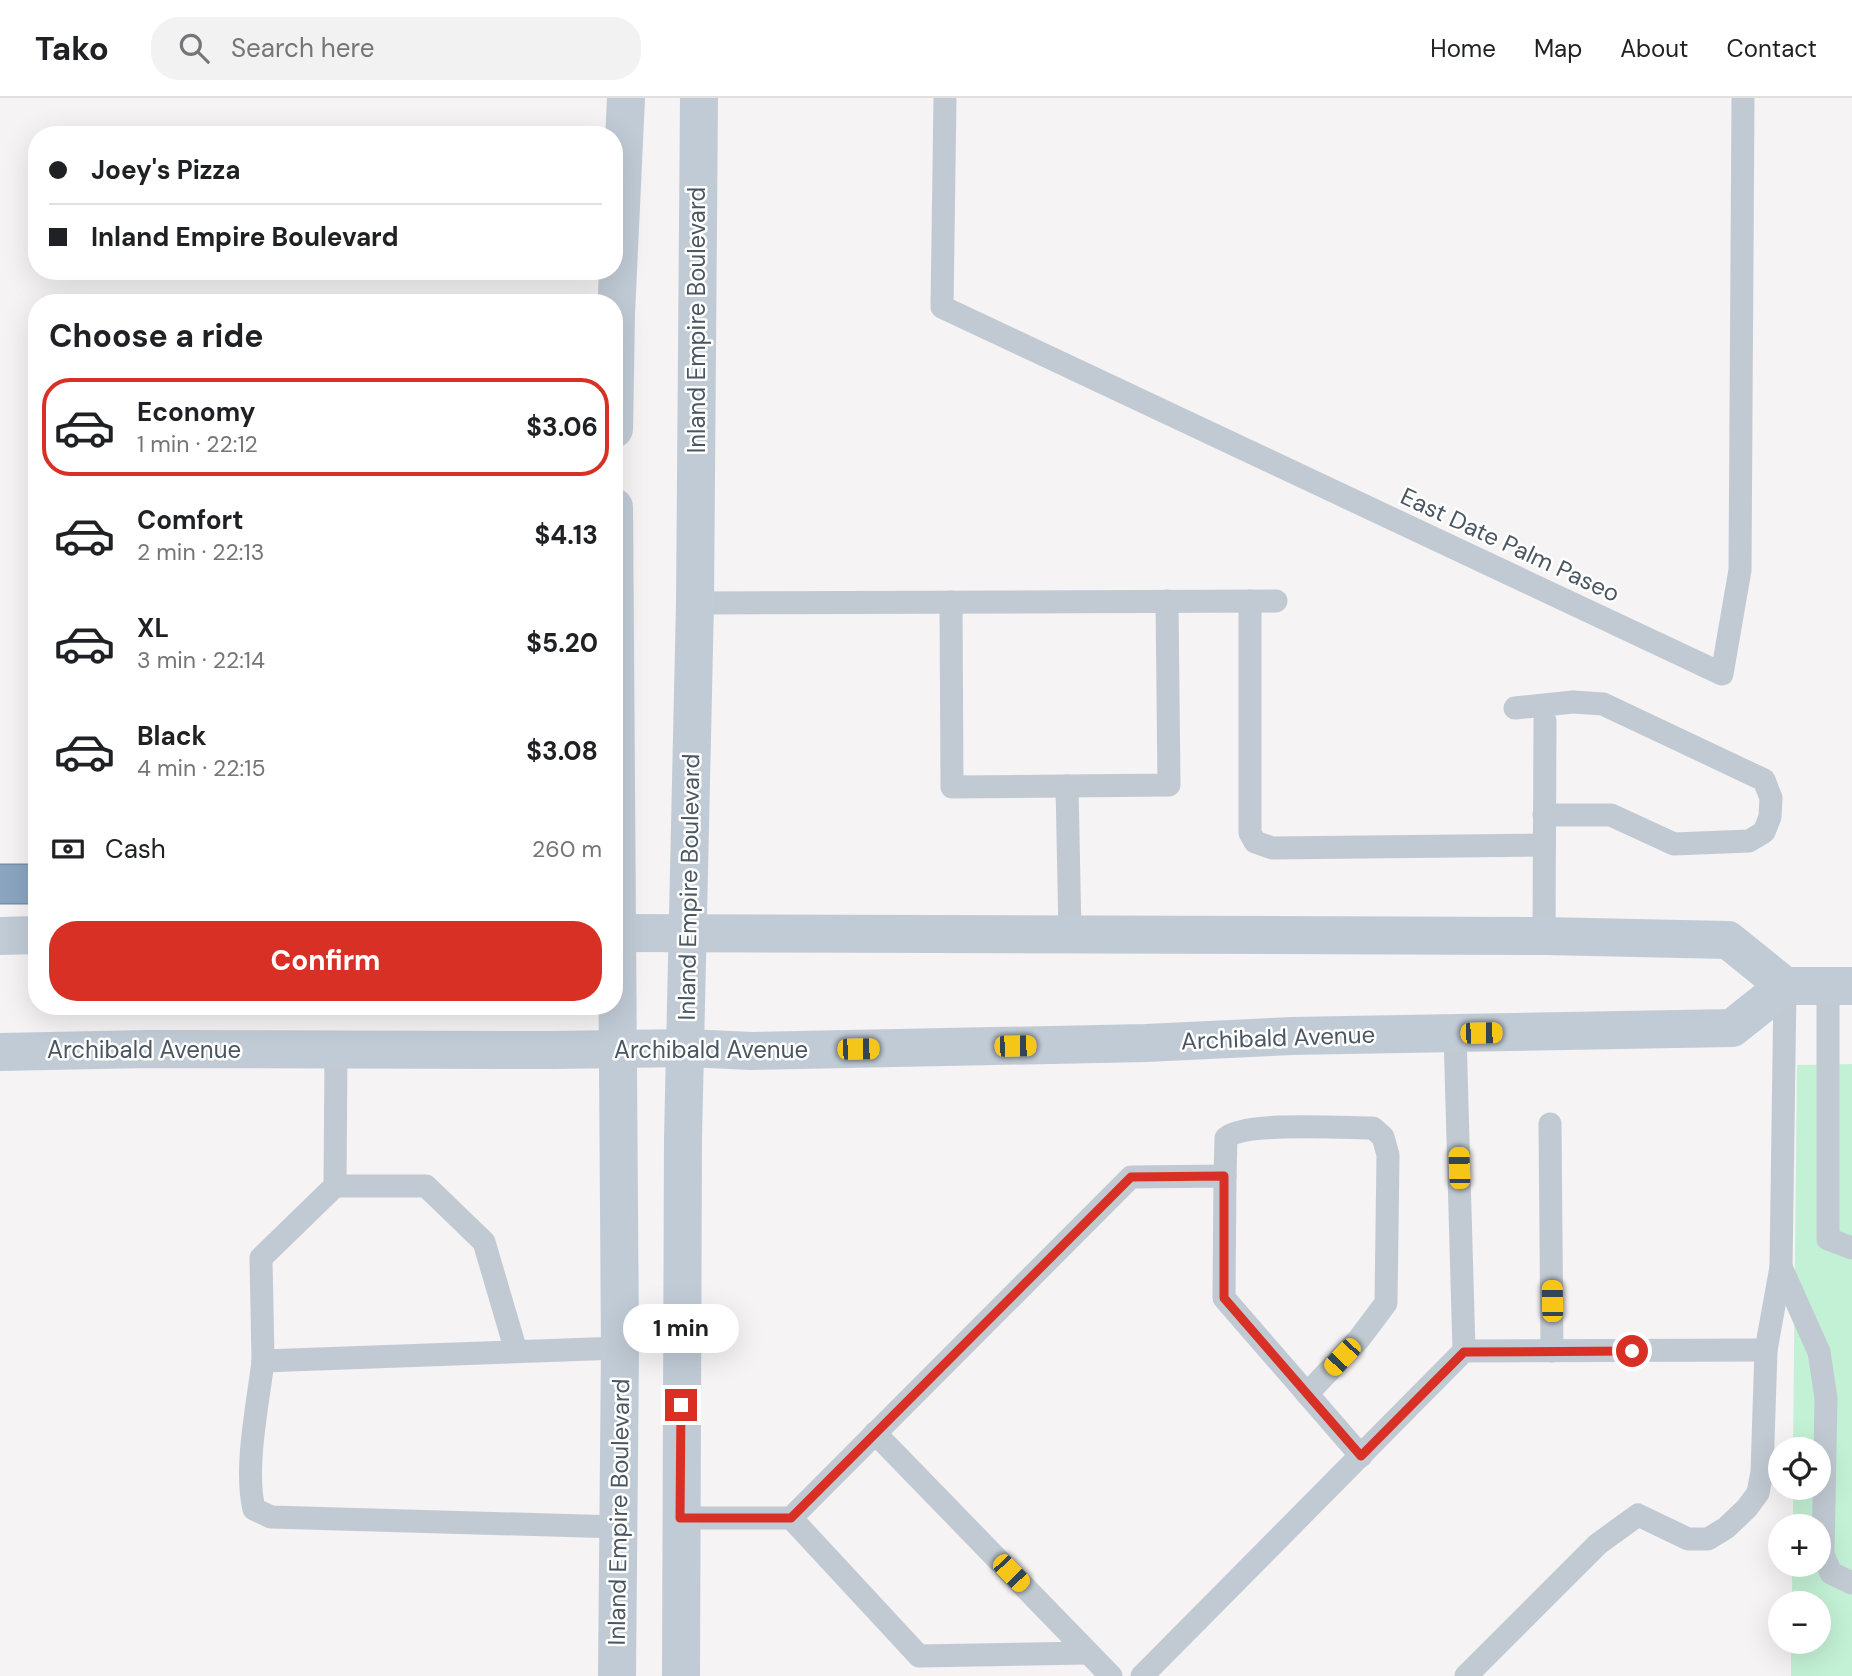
<!DOCTYPE html>
<meta charset="utf-8">
<style>
:root{--surface:#fff;--page:#f2f2f2;--text:#202124;--muted:#757577;--line:#e0e0e0;--accent:#d93025}
body{margin:0;font-family:"DM Sans",sans-serif;background:var(--page);color:var(--text);height:100vh;display:flex;flex-direction:column;font-size:26px;white-space:nowrap}
*{box-sizing:border-box;margin:0}
p{font-size:23px;color:var(--muted)}
.icon{flex:none;width:38px;height:38px;fill:none;stroke:currentColor;stroke-width:2;stroke-linecap:round;stroke-linejoin:round}
.map{position:relative;flex:1;overflow:hidden}
.panel{position:absolute;left:28px;top:196px;width:595px;height:721px;display:flex;flex-direction:column;background:var(--surface);border-radius:28px;box-shadow:0 7px 28px #0002}
.panel>*{flex:none}
.guide{position:absolute;left:28px;top:28px;width:595px;height:154px;border-radius:28px;box-shadow:0 7px 28px #0002;display:grid;align-content:center;height:154px;padding:0 21px;background:var(--surface)}
.controls{position:absolute;left:1768px;top:1339px;display:grid;gap:14px}
.controls a{display:grid;place-items:center;width:63px;height:63px;border-radius:50%;background:var(--surface);box-shadow:0 7px 28px #0002;font-size:35px}
.end{position:absolute;width:32px;height:32px;margin:-16px;border:9px solid #d93025;background:#fff;box-shadow:0 0 0 4px #fff}
.from{border-radius:50%}
.bubble{position:absolute;height:49px;border-radius:24px;background:var(--surface);box-shadow:0 7px 28px #0002;font-size:23px;font-weight:700;line-height:49px;text-align:center}
.car{position:absolute;width:21px;height:42px;margin:-21px -10px;border-radius:9px;box-shadow:0 0 5px 2px #0007;background:linear-gradient(#f5c518 24%,#345 0 40%,#f5c518 0 76%,#345 0 86%,#f5c518 0)}
.guide b{display:flex;align-items:center;gap:24px;height:66px;font-size:26px}
.guide b+b{border-top:2px solid var(--line)}
.guide i{width:18px;height:18px;background:var(--text)}
ul{padding:0;list-style:none}
li{display:flex;align-items:center;gap:21px;height:98px;margin:0 14px 10px;padding:0 7px;border:4px solid transparent;border-radius:28px}
li div{flex:1}
li b{display:block;font-size:26px}
li em{font-style:normal;font-weight:700}
li.selected{border-color:var(--accent)}
li>.icon{width:63px;height:63px;stroke-width:1.5}
h2{padding:0 21px;font-size:32px;line-height:84px}
.pay{display:flex;align-items:center;gap:18px;height:77px;padding:0 21px;font-size:26px}
.pay p{margin-inline-start:auto}
.cta{display:flex;gap:14px;margin-top:auto;padding:14px 21px}
.cta a{flex:1;height:80px;border-radius:28px;background:var(--accent);color:#fff;font-size:28px;font-weight:700;line-height:80px;text-align:center}
header{display:flex;align-items:center;gap:42px;box-sizing:border-box;height:98px;padding:0 35px;background:var(--surface);border-bottom:2px solid var(--line)}
header strong{font-size:33px}
nav{display:flex;gap:38px;margin-inline-start:auto;font-size:24px}
.search{width:490px;height:63px;background:var(--page);display:flex;align-items:center;gap:18px;box-sizing:border-box;padding:0 24px;border-radius:28px;color:var(--muted);font-size:26px}
.map>svg:first-child{display:block}
</style>
<header>
<strong>Tako</strong>
<div class="search"><svg class="icon" aria-label="search" viewBox="0 0 24 24"><circle cx="10" cy="10" r="6"/><path d="M15 15l6 6"/></svg>Search here</div>
<nav><a>Home</a><a>Map</a><a>About</a><a>Contact</a></nav>
</header>
<div class="map">
<svg width="1852" height="1578" viewBox="0 0 1852 1578">
<rect width="100%" height="100%" fill="#f5f3f3"/>
<polygon fill="#c3f1d5" points="1852,966 1852,1578 1791,1578 1791,1544 1818,1544 1818,1505 1792,1505 1792,1467 1818,1466 1818,1428 1793,1428 1793,1390 1818,1390 1818,1351 1793,1351 1797,967"/>
<g fill="none" stroke-linecap="round" stroke-linejoin="round">
<g stroke="#7690ad" stroke-width="41">
<polyline id="highway" points="0,786 37,786"/>
</g>
<g stroke="#c1cad2" stroke-width="23">
<polyline points="945,0 942,209 1722,576 1740,472 1743,0"/>
<polyline points="1250,503 1250,735 1255,744 1272,750 1544,747"/>
<polyline points="951,504 952,689 1169,687 1167,503"/>
<polyline points="695,505 1276,503"/>
<polyline points="1515,610 1573,604 1603,606 1764,682 1771,700 1770,719 1764,734 1749,743 1674,746 1611,717 1544,717"/>
<polyline points="1067,688 1070,836"/>
<polyline points="1544,838 1545,623"/>
<polyline points="1785,888 1781,1169 1819,1254 1826,1300 1823,1457 1831,1475 1852,1485"/>
<polyline points="1828,888 1828,1141 1852,1150"/>
<polyline points="1455,936 1464,1253"/>
<polyline points="336,952 335,1088 261,1160 263,1263 620,1250"/>
<polyline points="1550,1026 1552,1253"/>
<path d="M1225 1078 1226 1040C1244 1023 1344 1030 1373 1030L1383 1039 1388 1057 1386 1205 1359 1241 1307 1296"/>
<polyline points="335,1088 426,1088 484,1144 516,1253"/>
<path d="M263 1263C258 1306 244 1370 254 1411L271 1419 618 1429"/>
<polyline points="875,1335 1111,1578"/>
<polyline points="680,1420 791,1420 1131,1079 1225,1078 1224,1200 1361,1358"/>
<polyline points="791,1420 919,1558 1088,1555"/>
<polyline points="1142,1578 1464,1253 1766,1252"/>
<polyline points="1466,1578 1598,1446 1638,1417 1688,1441 1708,1441 1726,1430 1747,1410 1758,1395 1762,1374 1766,1252 1781,1169"/>
</g>
<g stroke="#c1cbd6" stroke-width="38">
<polyline points="614,331 616,216 626,0"/>
<polyline points="614,409 620,1250 617,1578"/>
<polyline points="614,835 1544,838 1728,842 1785,888"/>
<polyline points="0,838 37,837"/>
<polyline points="0,954 148,951 554,952 687,950 752,953 1146,945 1292,938 1732,930 1785,888 1852,888"/>
<polyline points="681,1578 683,1041 695,505 699,0"/>
</g>
<use href="#highway" stroke="#8ba5c1" stroke-width="38"/>
</g>
<g fill="none" stroke-linecap="round" stroke-linejoin="round">
<polyline stroke="#d93025" stroke-width="9" points="681,1307 680,1420 791,1420 1131,1079 1224,1078 1224,1200 1361,1358 1464,1254 1632,1253"/>
</g>
<g text-anchor="middle" stroke-width="5" stroke-linejoin="round" paint-order="stroke">
<g font-size="24" fill="#4a5661" stroke="#fff">
<text transform="translate(697 222) rotate(-90)" y="8">Inland Empire Boulevard</text>
<text transform="translate(1510 447) rotate(25)" y="8">East Date Palm Paseo</text>
<text transform="translate(689 789) rotate(-89)" y="8">Inland Empire Boulevard</text>
<text transform="translate(1278 940) rotate(-2)" y="8">Archibald Avenue</text>
<text x="144" y="960">Archibald Avenue</text>
<text x="711" y="960">Archibald Avenue</text>
<text transform="translate(619 1414) rotate(-89)" y="8">Inland Empire Boulevard</text>
</g>
</g>
</svg>
<div class="controls">
<a><svg class="icon" aria-label="locate" viewBox="0 0 24 24"><circle cx="12" cy="12" r="6"/><path d="M12 2v4M12 18v4M2 12h4M18 12h4"/></svg></a>
<a>+</a>
<a>−</a>
</div>
<i class="end from" style="left:1632px;top:1253px"></i>
<i class="end" style="left:681px;top:1307px"></i>
<div class="bubble" style="left:623px;top:1206px;width:116px">1 min</div>
<i class="car" style="left:1481px;top:935px;rotate:89deg"></i>
<i class="car" style="left:1015px;top:948px;rotate:89deg"></i>
<i class="car" style="left:858px;top:951px;rotate:89deg"></i>
<i class="car" style="left:1459px;top:1070px;rotate:358deg"></i>
<i class="car" style="left:1552px;top:1203px;rotate:359deg"></i>
<i class="car" style="left:1342px;top:1259px;rotate:223deg"></i>
<i class="car" style="left:1011px;top:1475px;rotate:136deg"></i>
<div class="guide">
<b><i class="from"></i>Joey's Pizza</b>
<b><i></i>Inland Empire Boulevard</b>
</div>
<section class="panel">
<h2>Choose a ride</h2>
<ul>
<li class="selected"><svg class="icon" aria-label="car" viewBox="0 0 24 24"><path d="M5 17H2v-5l4-1 3-4h7l3 4 3 1v5h-3M9 17h6M6 11h13"/><circle cx="7" cy="17" r="2"/><circle cx="17" cy="17" r="2"/></svg><div><b>Economy</b><p>1 min · 22:12</p></div><em>$3.06</em></li>
<li><svg class="icon" aria-label="car" viewBox="0 0 24 24"><path d="M5 17H2v-5l4-1 3-4h7l3 4 3 1v5h-3M9 17h6M6 11h13"/><circle cx="7" cy="17" r="2"/><circle cx="17" cy="17" r="2"/></svg><div><b>Comfort</b><p>2 min · 22:13</p></div><em>$4.13</em></li>
<li><svg class="icon" aria-label="car" viewBox="0 0 24 24"><path d="M5 17H2v-5l4-1 3-4h7l3 4 3 1v5h-3M9 17h6M6 11h13"/><circle cx="7" cy="17" r="2"/><circle cx="17" cy="17" r="2"/></svg><div><b>XL</b><p>3 min · 22:14</p></div><em>$5.20</em></li>
<li><svg class="icon" aria-label="car" viewBox="0 0 24 24"><path d="M5 17H2v-5l4-1 3-4h7l3 4 3 1v5h-3M9 17h6M6 11h13"/><circle cx="7" cy="17" r="2"/><circle cx="17" cy="17" r="2"/></svg><div><b>Black</b><p>4 min · 22:15</p></div><em>$3.08</em></li>
</ul>
<div class="pay"><svg class="icon" aria-label="cash" viewBox="0 0 24 24"><path d="M3 7h18v10H3z"/><circle cx="12" cy="12" r="2"/></svg>Cash<p>260 m</p></div>
<div class="cta"><a>Confirm</a></div>
</section>
</div>
